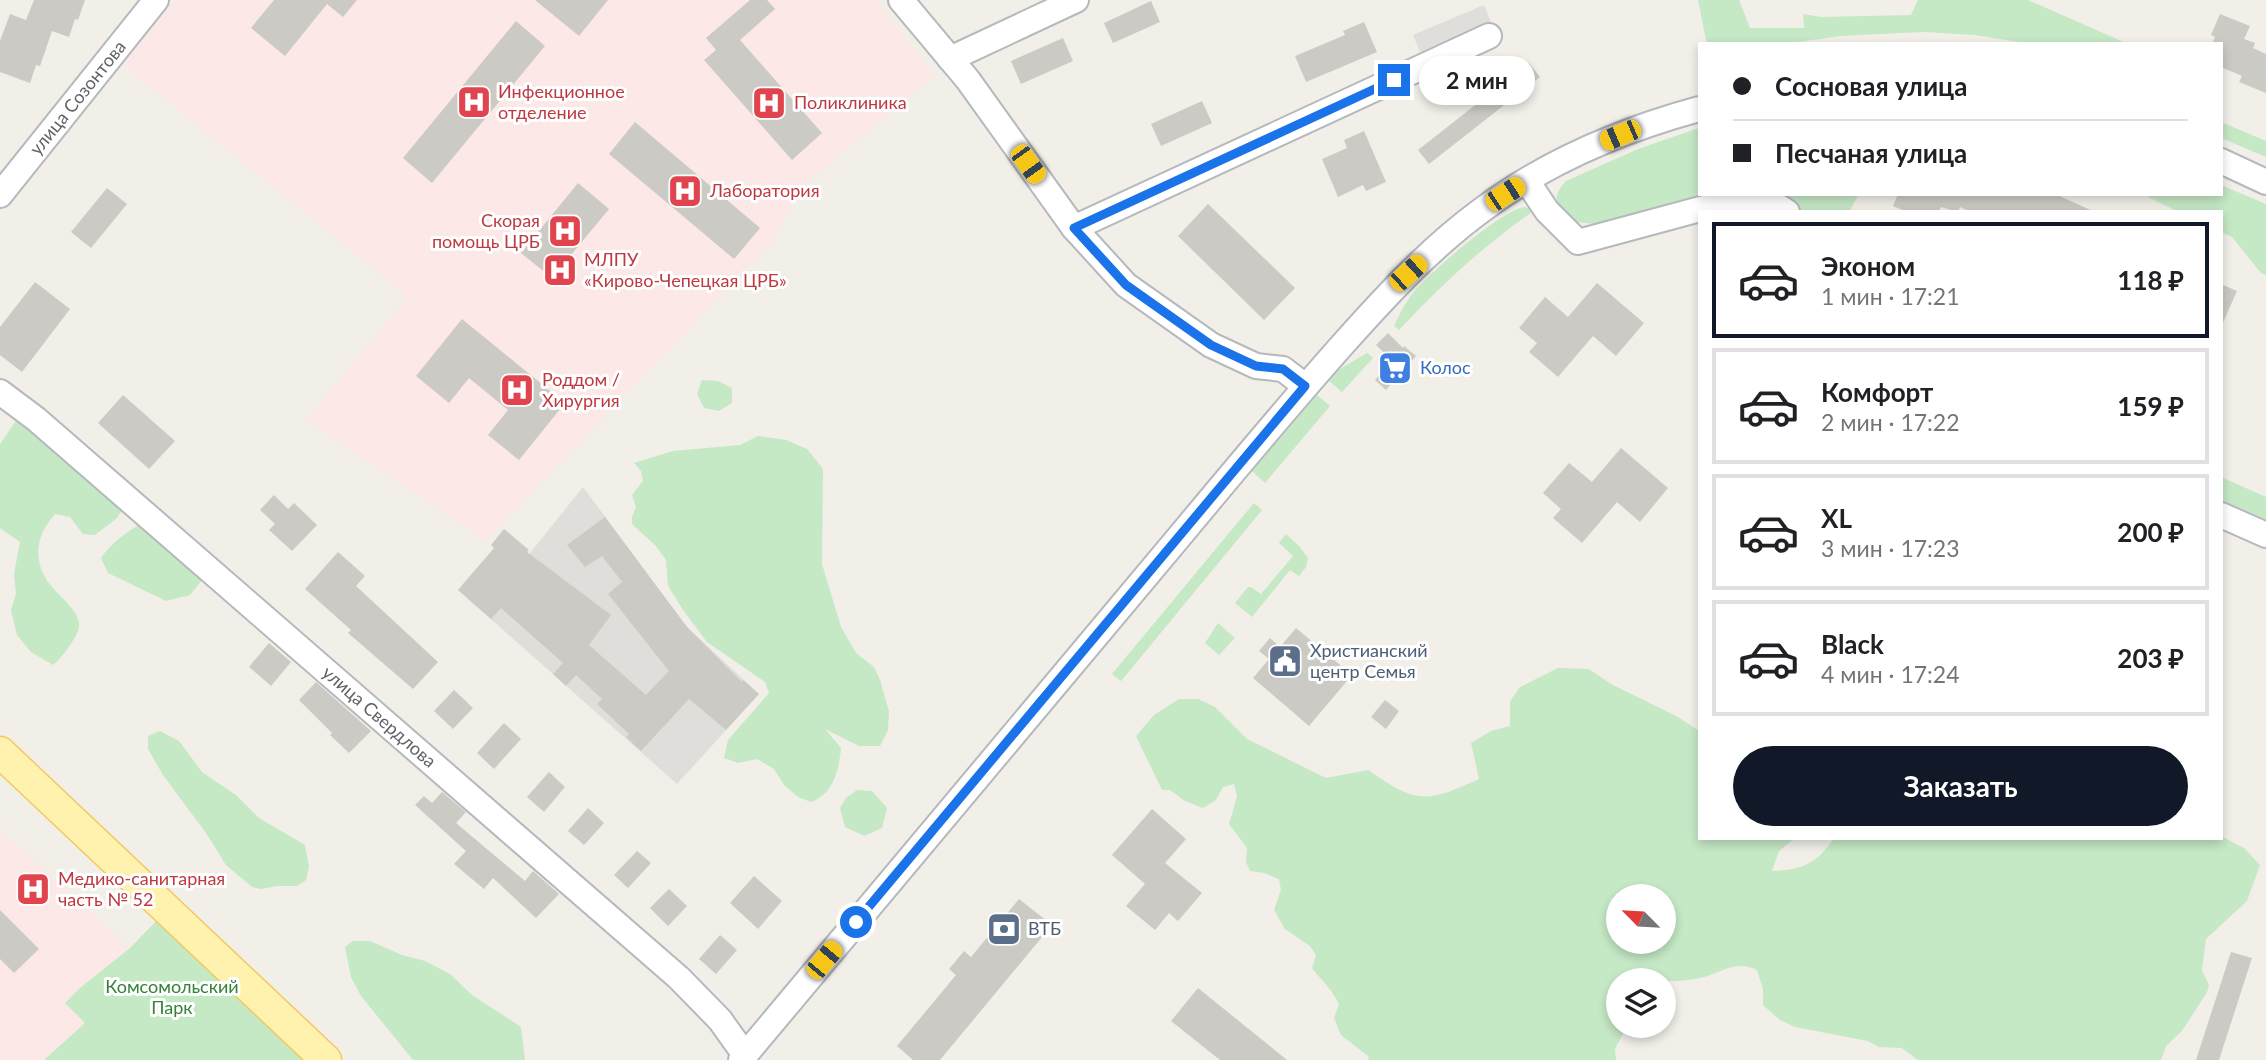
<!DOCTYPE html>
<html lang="ru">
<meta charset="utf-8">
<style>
:root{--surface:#fff;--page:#f6f6f6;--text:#202124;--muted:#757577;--line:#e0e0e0;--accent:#111827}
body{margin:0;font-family:Lato,sans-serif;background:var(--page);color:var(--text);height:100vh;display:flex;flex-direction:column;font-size:26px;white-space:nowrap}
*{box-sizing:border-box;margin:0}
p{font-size:23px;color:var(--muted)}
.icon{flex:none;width:38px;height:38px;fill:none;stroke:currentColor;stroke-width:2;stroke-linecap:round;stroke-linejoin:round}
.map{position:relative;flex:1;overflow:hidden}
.details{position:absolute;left:1698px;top:210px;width:525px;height:630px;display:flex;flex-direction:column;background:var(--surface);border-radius:0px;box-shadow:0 4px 10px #0003}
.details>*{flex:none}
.guide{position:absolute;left:1698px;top:42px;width:525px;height:154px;border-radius:0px;box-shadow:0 4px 10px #0003;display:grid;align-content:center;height:154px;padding:0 35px;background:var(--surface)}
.needle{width:46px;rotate:294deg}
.fabs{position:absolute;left:1606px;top:884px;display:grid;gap:14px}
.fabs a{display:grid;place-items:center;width:70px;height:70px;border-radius:50%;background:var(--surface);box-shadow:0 4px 10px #0003;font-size:35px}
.end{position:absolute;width:32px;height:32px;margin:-16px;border:9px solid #1a73e8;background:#fff;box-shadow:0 0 0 4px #fff}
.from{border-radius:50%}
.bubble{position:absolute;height:49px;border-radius:24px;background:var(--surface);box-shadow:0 4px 10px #0003;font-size:23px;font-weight:700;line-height:49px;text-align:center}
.car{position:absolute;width:21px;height:42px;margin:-21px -10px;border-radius:9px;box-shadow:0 0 5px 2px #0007;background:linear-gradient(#f5c518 24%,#345 0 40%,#f5c518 0 76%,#345 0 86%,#f5c518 0)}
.guide b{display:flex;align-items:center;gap:24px;height:66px;font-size:26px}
.guide b+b{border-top:2px solid var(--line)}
.guide i{width:18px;height:18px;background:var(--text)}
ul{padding:12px 0 0;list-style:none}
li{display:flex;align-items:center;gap:21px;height:116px;margin:0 14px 10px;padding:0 21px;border:4px solid var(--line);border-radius:0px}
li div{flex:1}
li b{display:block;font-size:26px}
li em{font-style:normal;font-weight:700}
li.selected{border-color:var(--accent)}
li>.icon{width:63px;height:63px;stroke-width:1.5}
.action{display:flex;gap:14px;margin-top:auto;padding:14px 35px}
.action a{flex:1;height:80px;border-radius:42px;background:var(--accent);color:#fff;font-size:28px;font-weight:700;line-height:80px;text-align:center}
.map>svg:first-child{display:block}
</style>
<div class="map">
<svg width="2266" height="1060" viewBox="0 0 2266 1060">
<rect width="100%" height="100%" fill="#f1efe8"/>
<g fill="#e0deda">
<polygon points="1484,5 1491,22 1420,52 1413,35"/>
<polygon points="583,487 687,627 759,694 677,784 458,590 482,562 506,583"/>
</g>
<g fill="#fce8e6">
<polygon points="175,0 875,0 935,75 801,188 772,243 485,541 306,420 408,297 123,65"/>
<polygon points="0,830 130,948 80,988 65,1003 85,1023 44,1060 0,1060"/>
</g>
<g fill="#c5e8c5" fill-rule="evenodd">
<polygon points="1698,0 1739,0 1750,28 1804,28 1803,14 1821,17 1911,15 1918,0 2028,0 2128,44 2031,44 1975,35 1923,32 1841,36 1783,44 1707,44"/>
<polygon points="2221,122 2266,141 2266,157 2221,138"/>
<path d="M1699 128V194H1721L1595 224 1574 222C1559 208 1548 200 1566 181L1638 149Z"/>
<polygon points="2221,185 2266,204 2266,275 2261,273 2232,237 2221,232 2221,212 2179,212 2148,197 2149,194 2221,194"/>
<polygon points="1779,194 1859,194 1849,212 1800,212"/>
<path d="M1524 207 1535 210C1484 245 1441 285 1399 330L1394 326C1399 316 1404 305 1410 297 1425 276 1500 211 1524 207Z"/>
<polygon points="1367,353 1373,358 1342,392 1329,381 1340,369"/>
<polygon points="702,380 718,381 732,388 732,403 719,411 704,408 697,394"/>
<polygon points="1317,395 1330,406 1265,483 1252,471"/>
<path d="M20 415 126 503 117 518 95 535 83 534 70 517 55 514C34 537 32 564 53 588 61 598 77 609 79 623 81 634 61 658 53 665L31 652 17 635 11 610 16 594 14 574 20 542 0 528V444Z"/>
<path d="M758 436 786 440 807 449 823 469 822 564 841 627 856 653 874 667 880 680 889 712 888 730 880 746H859L825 729 841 748C839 769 834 794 811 802L798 797 784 785 774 769 757 759 738 763 724 758 728 740 769 693 765 682 707 642 683 610 668 586 666 560 656 546 632 524V517L636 507 632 495 643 481 641 471 634 463 673 451 740 445Z"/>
<polygon points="2221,477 2266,497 2266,524 2221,504"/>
<polygon points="1254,503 1262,510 1121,681 1112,674"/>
<path d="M146 521 207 574 190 595 166 601 108 573 101 558C111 543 130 529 146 521Z"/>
<polygon points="1286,534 1300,547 1308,558 1306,567 1299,576 1290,570 1252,617 1235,603 1248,587 1251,587 1261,594 1293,556 1279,543"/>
<polygon points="1218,623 1235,638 1219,655 1205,643"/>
<path d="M1558 668 1589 669 1611 684 1678 717 1699 731V838H1795L1779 851 1772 871C1802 870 1817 864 1834 838H2221V836L2244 848 2260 865 2247 901 2206 939 2202 970 2209 985 2207 992 2182 1031 2166 1046 2161 1060H1918L1902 1048 1879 1047 1868 1041 1795 1027 1780 1020 1763 1005V989L1757 970C1733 958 1718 976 1695 979 1670 983 1644 980 1619 980V1026H1627L1615 1049 1616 1060H1369L1368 1056 1341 1035 1334 1018 1339 1004C1332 989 1322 981 1312 968L1316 955 1310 946 1285 929 1274 910 1281 890 1279 879 1264 873 1250 871 1246 862 1247 848 1229 824 1237 797 1234 784 1223 787 1216 800 1203 808 1185 801 1170 790H1162L1136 736 1154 715 1179 699H1198L1215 707 1247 739 1326 778 1368 770C1416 803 1425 804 1479 779L1471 743 1491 731 1510 726V701L1520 687ZM1619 896H1664V942H1619Z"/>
<polygon points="160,731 179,741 202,772 236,795 259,818 305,845 309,867 306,880 297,886 277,886 261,889 252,887 226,865 206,833 163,775 148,749 148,736"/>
<polygon points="857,790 872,791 887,808 882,828 864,836 845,827 840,808 846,798"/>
<polygon points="168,909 326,1060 44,1060 85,1023 65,1003 80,988 130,948"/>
<polygon points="353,941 370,941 402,955 425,961 450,974 472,995 521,1027 525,1060 413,1060 361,996 351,977 345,947"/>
</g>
<g fill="#cccac5">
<polygon points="34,0 85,0 78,20 75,19 69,37 52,31 40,66 36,65 30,83 0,72 0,41 10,14 26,20"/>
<polygon points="274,0 357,0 343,17 327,4 285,56 251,28"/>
<polygon points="535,0 608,0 579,36"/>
<polygon points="750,0 767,0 775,9 740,40 822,133 792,160 704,60 716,50 706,38"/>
<polygon points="1151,1 1160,22 1113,43 1104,23"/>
<polygon points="2220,14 2250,26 2244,39 2255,43 2253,48 2266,54 2266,93 2239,82 2242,76 2221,67 2221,44 2212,44 2215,37 2211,35"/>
<polygon points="516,21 545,46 432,183 403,158"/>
<polygon points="1364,22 1377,52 1306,82 1295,56 1345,35 1343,31"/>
<polygon points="1063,38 1073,61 1021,84 1011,61"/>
<polygon points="1529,63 1540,77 1429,164 1418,150"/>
<polygon points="1202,101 1212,123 1161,146 1151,124"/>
<polygon points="635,122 760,228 734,259 609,154"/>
<polygon points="1364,131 1386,182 1366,191 1363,185 1338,197 1322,159 1347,148 1344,140"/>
<polygon points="578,183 609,209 552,278 521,253"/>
<polygon points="107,188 127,204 91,248 71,232"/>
<polygon points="1898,194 2055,194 2095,212 1971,212 1960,207 1958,212 1941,207 1939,212 1907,212 1893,206"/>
<polygon points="1208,204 1295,288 1264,320 1178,236"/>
<polygon points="35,282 70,309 22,372 0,355 0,327"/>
<polygon points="1597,283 1644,323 1616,356 1593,336 1558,377 1529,352 1537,343 1519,328 1545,297 1568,317"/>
<polygon points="2221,284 2237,291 2221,327"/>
<polygon points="462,319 565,403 519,460 488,435 508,410 469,378 449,403 416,376"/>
<polygon points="1388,333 1403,348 1404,346 1416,356 1386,390 1375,380 1392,360 1376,345"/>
<polygon points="123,395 175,441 149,469 98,423"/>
<polygon points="1621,448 1668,488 1640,522 1617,502 1582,543 1553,518 1561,509 1543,493 1569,463 1592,482"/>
<polygon points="274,495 288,509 294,503 317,525 292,551 269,530 275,524 260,510"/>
<polygon points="605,517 687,627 742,682 743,680 759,694 726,730 689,699 641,751 626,737 629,734 597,704 602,699 576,675 566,686 553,674 563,663 501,608 491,619 458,590 494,548 491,545 504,529 529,550 527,552 611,615 589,645 646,695 669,671 608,594 622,582 602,556 585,567 567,545"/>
<polygon points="338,552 365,576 356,586 438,662 413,689 348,633 351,630 305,589"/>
<polygon points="1296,628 1352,675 1309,726 1253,678 1269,659 1259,651 1270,638 1280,647"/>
<polygon points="269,643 291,662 271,686 249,667"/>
<polygon points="316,682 371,731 349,753 330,735 332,733 299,700"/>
<polygon points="454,690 473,708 453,729 434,711"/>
<polygon points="1385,700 1399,711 1386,729 1371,717"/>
<polygon points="504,723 521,739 494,769 477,753"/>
<polygon points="549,772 565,787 544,812 527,797"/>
<polygon points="442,792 466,812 456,823 525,881 533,871 559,894 536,918 493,878 484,889 454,864 466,851 415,805 424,796 432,803"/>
<polygon points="588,808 604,823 584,845 568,831"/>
<polygon points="1152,809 1186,839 1165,863 1202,893 1178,921 1169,913 1155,930 1126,906 1145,884 1112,855"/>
<polygon points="637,851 651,863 628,888 614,875"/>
<polygon points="754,876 782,901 758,929 730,903"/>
<polygon points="669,889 687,906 668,926 650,908"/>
<polygon points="1019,899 1052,925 940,1060 913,1060 897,1046 956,975 949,969 964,951 971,957"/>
<polygon points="0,910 39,949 14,973 0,959"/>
<polygon points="720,935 737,950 716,974 699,959"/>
<polygon points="2231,952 2252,958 2219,1060 2196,1060"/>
<polygon points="1198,988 1287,1060 1220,1060 1171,1021"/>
</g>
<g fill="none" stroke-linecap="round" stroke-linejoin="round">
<g stroke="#b5b8bc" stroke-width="28">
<g id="minor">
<polyline points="901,0 968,80 1074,228 1126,285 1211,345 1256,366 1283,369 1305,386"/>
<polyline points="950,59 1076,0"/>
<polyline points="2221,161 2266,182"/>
<path d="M1527 181 1547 211 1578 242 1741 198C1758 198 1773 201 1787 212"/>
<polyline points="0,195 156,0"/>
<polyline points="1074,228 1489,36"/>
<polyline points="0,392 36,419 679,978 720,1020 745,1055"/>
<polyline points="2221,515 2266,535"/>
<path d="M741 1060C887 886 1033 712 1179 537 1233 472 1287 407 1344 343 1387 295 1430 248 1482 210 1546 162 1622 130 1699 109"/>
</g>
</g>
<g stroke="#f2c960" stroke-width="33">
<polyline id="major" points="0,752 326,1060"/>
</g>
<use href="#minor" stroke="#fff" stroke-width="24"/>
<use href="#major" stroke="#fff2af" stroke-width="30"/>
</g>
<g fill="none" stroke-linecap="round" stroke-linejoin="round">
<polyline stroke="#1a73e8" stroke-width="9" points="856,922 1305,386 1283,369 1256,366 1211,345 1126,285 1074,228 1394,80"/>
</g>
<defs>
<g id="hospital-square" transform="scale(1.75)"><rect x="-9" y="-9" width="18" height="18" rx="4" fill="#e0444e" stroke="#fff"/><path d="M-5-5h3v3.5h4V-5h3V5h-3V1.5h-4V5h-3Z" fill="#fff"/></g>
<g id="supermarket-square" transform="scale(1.75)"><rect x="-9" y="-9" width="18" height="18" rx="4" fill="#3f7fe0" stroke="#fff"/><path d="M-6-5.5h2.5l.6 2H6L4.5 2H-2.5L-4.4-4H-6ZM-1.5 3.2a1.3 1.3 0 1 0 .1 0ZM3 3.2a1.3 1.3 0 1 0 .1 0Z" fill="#fff"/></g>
<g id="civic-square" transform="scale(1.75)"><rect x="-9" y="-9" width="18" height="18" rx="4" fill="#5c6f8a" stroke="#fff"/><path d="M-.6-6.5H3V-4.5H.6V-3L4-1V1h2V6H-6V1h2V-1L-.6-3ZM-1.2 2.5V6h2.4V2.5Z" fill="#fff"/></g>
<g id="bank-square" transform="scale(1.75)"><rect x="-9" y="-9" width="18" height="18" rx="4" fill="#5c6f8a" stroke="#fff"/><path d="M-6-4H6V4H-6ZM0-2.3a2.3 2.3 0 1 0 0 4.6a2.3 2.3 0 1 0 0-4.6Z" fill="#fff"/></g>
</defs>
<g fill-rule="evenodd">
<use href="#hospital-square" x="474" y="102"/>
<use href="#hospital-square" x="769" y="103"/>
<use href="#hospital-square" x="685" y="191"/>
<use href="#hospital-square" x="565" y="231"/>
<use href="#hospital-square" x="560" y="270"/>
<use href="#supermarket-square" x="1395" y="368"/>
<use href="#hospital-square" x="517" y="390"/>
<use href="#civic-square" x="1285" y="661"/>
<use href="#hospital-square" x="33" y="889"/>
<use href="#bank-square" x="1004" y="929"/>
</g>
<g text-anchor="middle" stroke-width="6" stroke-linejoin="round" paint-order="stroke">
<g font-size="18" fill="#be3a42" stroke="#fff" text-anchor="start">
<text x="498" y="98">Инфекционное<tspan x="498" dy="21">отделение</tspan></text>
<text x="794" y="109">Поликлиника</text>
<text x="710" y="197">Лаборатория</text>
<text x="540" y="227" text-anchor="end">Скорая<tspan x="540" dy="21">помощь ЦРБ</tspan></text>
<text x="584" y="266">МЛПУ<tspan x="584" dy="21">«Кирово-Чепецкая ЦРБ»</tspan></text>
<text x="542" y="386">Роддом /<tspan x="542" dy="21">Хирургия</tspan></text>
<text x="58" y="885">Медико-санитарная<tspan x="58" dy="21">часть № 52</tspan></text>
</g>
<g font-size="18" fill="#5f6368" stroke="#fff">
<text transform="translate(78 98) rotate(-51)" y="6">улица Созонтова</text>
<text transform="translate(379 717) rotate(41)" y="6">улица Свердлова</text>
</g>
<g font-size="18" fill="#366cbe" stroke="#fff" text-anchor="start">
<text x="1420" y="374">Колос</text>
</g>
<g font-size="18" fill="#4e5e75" stroke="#fff" text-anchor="start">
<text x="1310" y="657">Христианский<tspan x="1310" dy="21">центр Семья</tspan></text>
<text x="1028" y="935">ВТБ</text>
</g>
<g font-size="18" fill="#348238" stroke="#fff">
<text x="172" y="993">Комсомольский<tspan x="172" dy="21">Парк</tspan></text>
</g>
</g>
</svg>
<div class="fabs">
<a><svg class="needle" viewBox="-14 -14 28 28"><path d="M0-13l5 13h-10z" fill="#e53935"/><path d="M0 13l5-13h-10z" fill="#757577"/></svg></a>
<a><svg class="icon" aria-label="layers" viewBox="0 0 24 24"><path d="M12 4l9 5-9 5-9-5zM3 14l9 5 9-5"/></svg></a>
</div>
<i class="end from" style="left:856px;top:922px"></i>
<i class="end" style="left:1394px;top:80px"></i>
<div class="bubble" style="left:1419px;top:56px;width:116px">2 мин</div>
<i class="car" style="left:1620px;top:135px;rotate:247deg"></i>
<i class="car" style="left:1028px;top:164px;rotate:144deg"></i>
<i class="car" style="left:1505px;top:194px;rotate:57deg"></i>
<i class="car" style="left:1408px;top:273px;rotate:48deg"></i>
<i class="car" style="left:824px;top:960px;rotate:40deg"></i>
<div class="guide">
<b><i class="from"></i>Сосновая улица</b>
<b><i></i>Песчаная улица</b>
</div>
<section class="details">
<ul>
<li class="selected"><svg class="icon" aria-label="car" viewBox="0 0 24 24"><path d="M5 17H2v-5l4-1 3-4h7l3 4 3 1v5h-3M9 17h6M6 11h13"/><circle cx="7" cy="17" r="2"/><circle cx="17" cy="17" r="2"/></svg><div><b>Эконом</b><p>1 мин · 17:21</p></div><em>118 ₽</em></li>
<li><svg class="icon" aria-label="car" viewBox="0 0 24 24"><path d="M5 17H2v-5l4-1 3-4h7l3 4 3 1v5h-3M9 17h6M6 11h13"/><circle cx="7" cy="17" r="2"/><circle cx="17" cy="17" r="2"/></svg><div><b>Комфорт</b><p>2 мин · 17:22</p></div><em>159 ₽</em></li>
<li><svg class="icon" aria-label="car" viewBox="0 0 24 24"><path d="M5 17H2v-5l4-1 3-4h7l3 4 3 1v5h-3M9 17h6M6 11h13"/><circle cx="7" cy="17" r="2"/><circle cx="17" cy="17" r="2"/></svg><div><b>XL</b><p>3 мин · 17:23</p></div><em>200 ₽</em></li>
<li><svg class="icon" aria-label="car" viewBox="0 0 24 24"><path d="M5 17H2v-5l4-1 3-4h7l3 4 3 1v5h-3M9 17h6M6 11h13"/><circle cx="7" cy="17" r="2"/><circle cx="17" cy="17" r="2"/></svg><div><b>Black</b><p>4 мин · 17:24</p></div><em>203 ₽</em></li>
</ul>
<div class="action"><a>Заказать</a></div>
</section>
</div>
